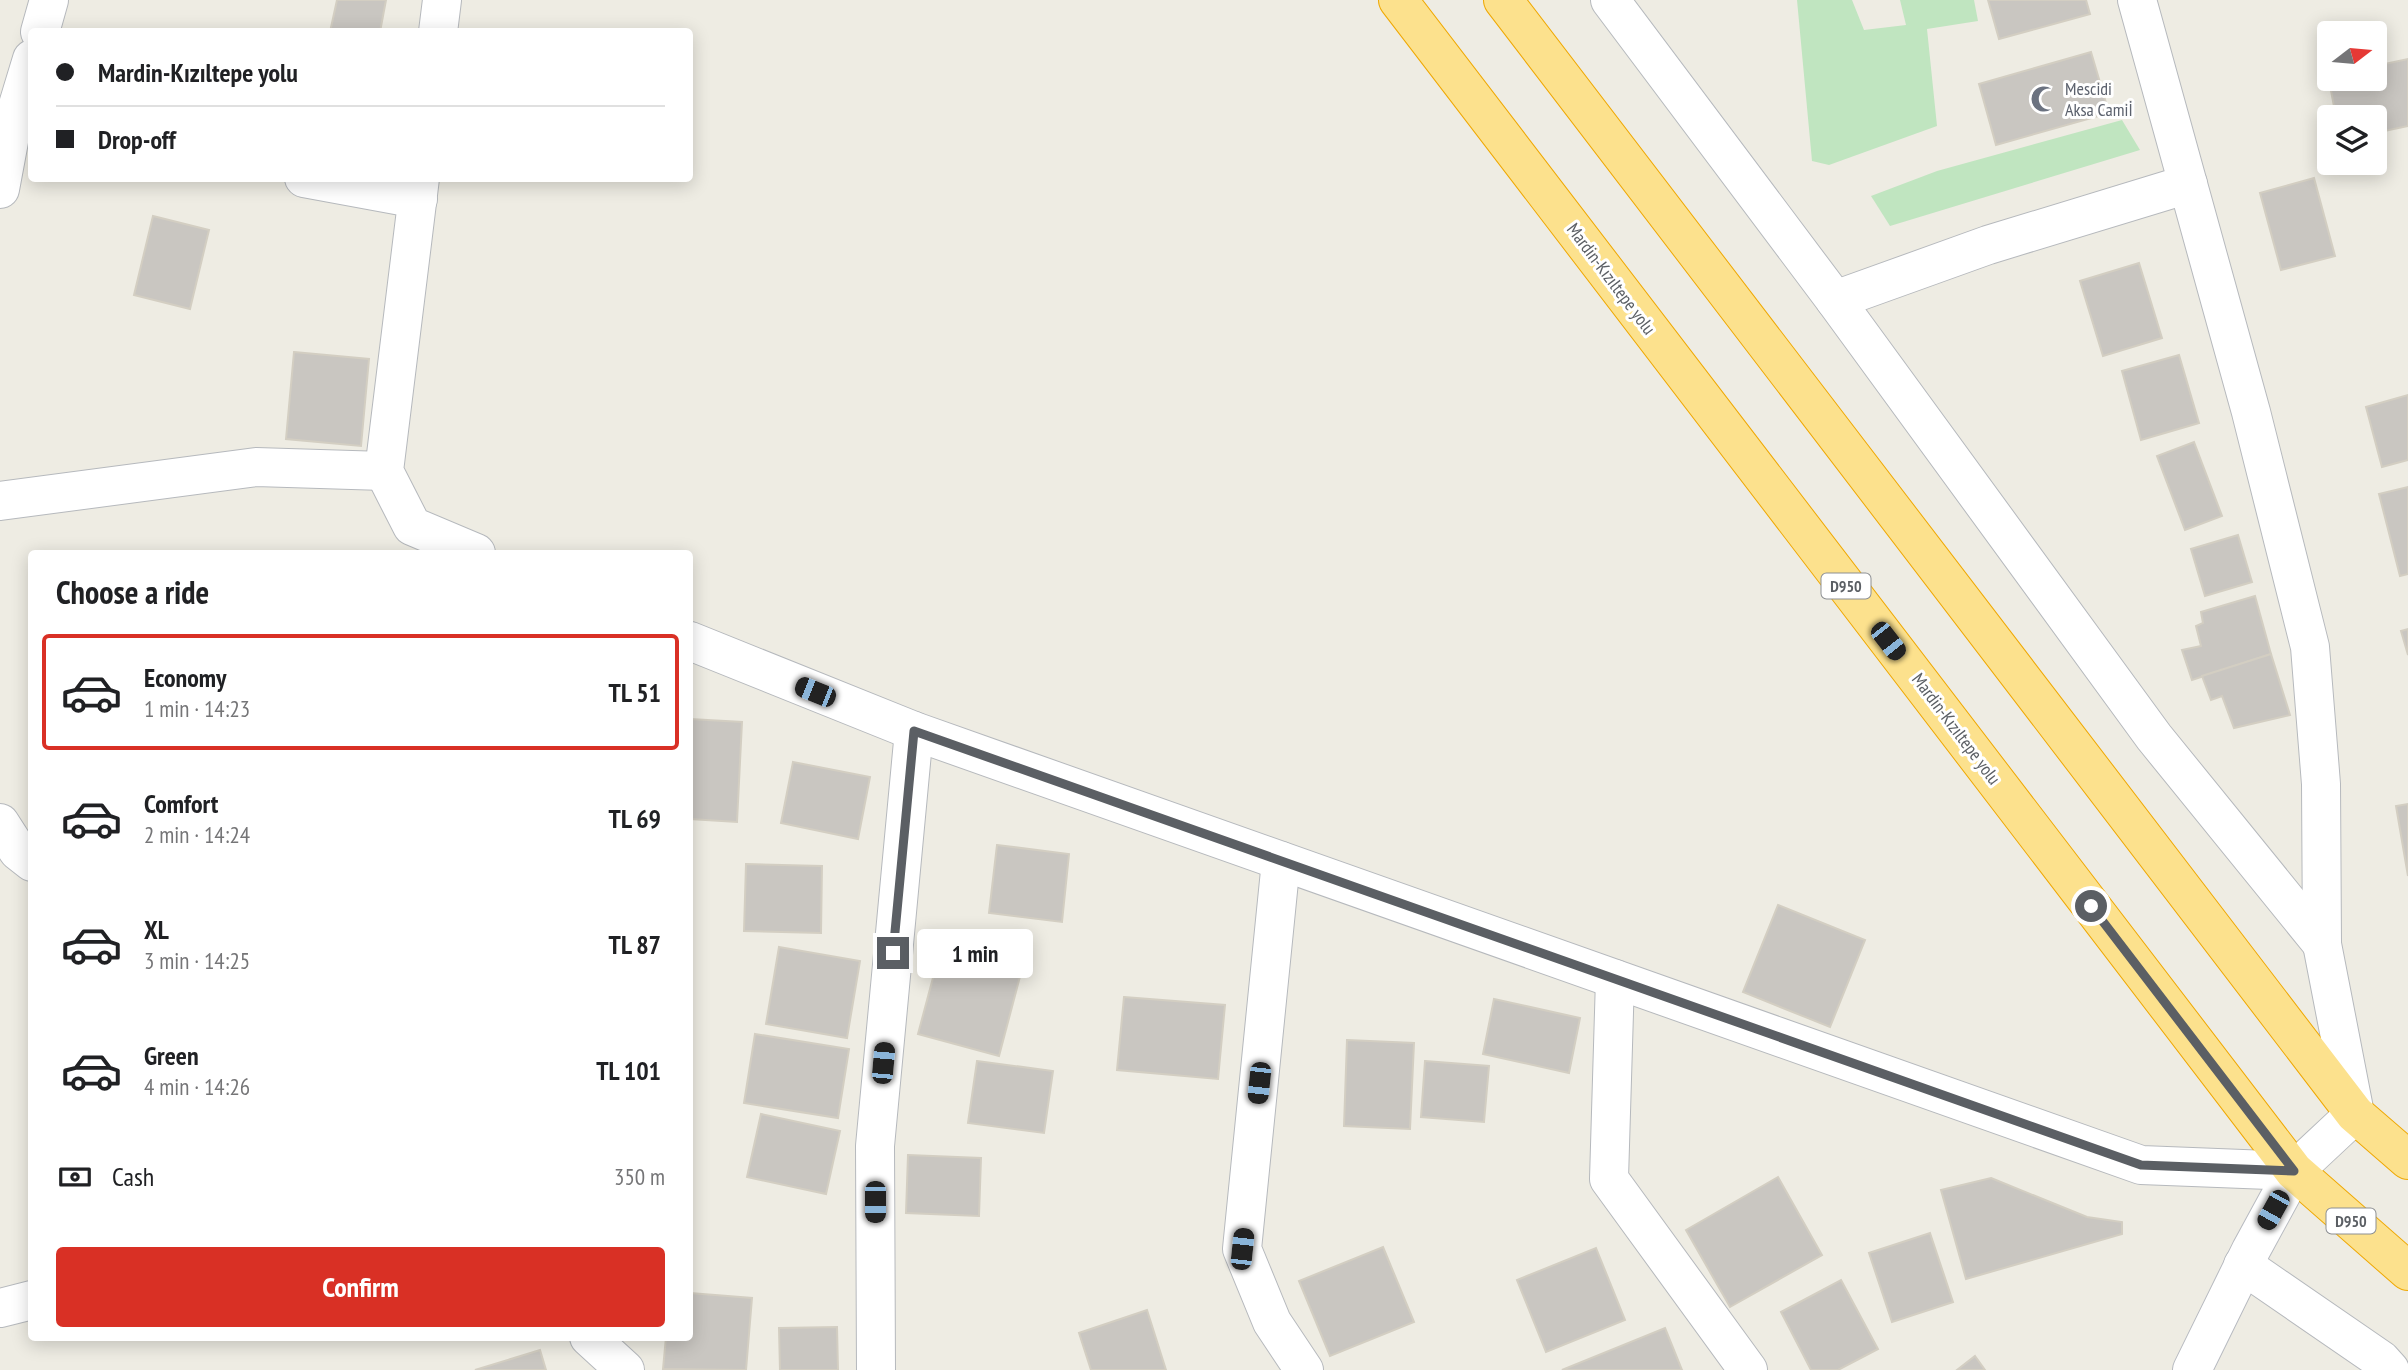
<!DOCTYPE html>
<meta charset="utf-8">
<style>
:root{--surface:#fff;--page:#f2f2f2;--text:#202124;--muted:#757577;--line:#e0e0e0;--accent:#d93025}
body{margin:0;font-family:"PT Sans Narrow",sans-serif;background:var(--page);color:var(--text);height:100vh;display:flex;flex-direction:column;font-size:26px;white-space:nowrap}
*{box-sizing:border-box;margin:0}
p{font-size:23px;color:var(--muted)}
.icon{flex:none;width:38px;height:38px;fill:none;stroke:currentColor;stroke-width:2;stroke-linecap:round;stroke-linejoin:round}
.map{position:relative;flex:1;overflow:hidden}
.side{position:absolute;left:28px;top:550px;width:665px;height:791px;display:flex;flex-direction:column;background:var(--surface);border-radius:7px;box-shadow:0 4px 18px #0003}
.side>*{flex:none}
.top-card{position:absolute;left:28px;top:28px;width:665px;height:154px;border-radius:7px;box-shadow:0 4px 18px #0003;display:grid;align-content:center;height:154px;padding:0 28px;background:var(--surface)}
.needle{width:46px;rotate:74deg}
.controls{position:absolute;left:2317px;top:21px;display:grid;gap:14px}
.controls a{display:grid;place-items:center;width:70px;height:70px;border-radius:7px;background:var(--surface);box-shadow:0 4px 18px #0003;font-size:35px}
.end{position:absolute;width:32px;height:32px;margin:-16px;border:9px solid #5b5f64;background:#fff;box-shadow:0 0 0 4px #fff}
.from{border-radius:50%}
.bubble{position:absolute;height:49px;border-radius:7px;background:var(--surface);box-shadow:0 4px 18px #0003;font-size:23px;font-weight:800;line-height:49px;text-align:center}
.car{position:absolute;width:21px;height:42px;margin:-21px -10px;border-radius:9px;box-shadow:0 0 5px 2px #0007;background:linear-gradient(#222 24%,#8ab4d8 0 40%,#222 0 76%,#8ab4d8 0 86%,#222 0)}
.top-card b{display:flex;align-items:center;gap:24px;height:66px;font-size:26px}
.top-card b+b{border-top:2px solid var(--line)}
.top-card i{width:18px;height:18px;background:var(--text)}
ul{padding:0;list-style:none}
li{display:flex;align-items:center;gap:21px;height:116px;margin:0 14px 10px;padding:0 14px;border:4px solid transparent;border-radius:7px}
li div{flex:1}
li b{display:block;font-size:26px}
li em{font-style:normal;font-weight:800}
li.on{border-color:var(--accent)}
li>.icon{width:63px;height:63px;stroke-width:1.5}
h2{padding:0 28px;font-size:32px;line-height:84px}
.pay{display:flex;align-items:center;gap:18px;height:77px;padding:0 28px;font-size:26px}
.pay p{margin-inline-start:auto}
.primary-button{display:flex;gap:14px;margin-top:auto;padding:14px 28px}
.primary-button a{flex:1;height:80px;border-radius:7px;background:var(--accent);color:#fff;font-size:28px;font-weight:800;line-height:80px;text-align:center}
.map>svg:first-child{display:block}
</style>
<div class="map">
<svg width="2408" height="1370" viewBox="0 0 2408 1370">
<rect width="100%" height="100%" fill="#eeece3"/>
<g fill="#c0e5c0">
<polygon points="1797,0 1852,0 1864,30 1906,25 1900,0 1974,0 1978,21 1927,29 1937,126 1829,165 1812,161"/>
<polygon points="2122,120 2140,150 1890,226 1871,196 1937,171"/>
</g>
<g fill="#c9c6c1" stroke="#d3cec2" stroke-width="2">
<polygon points="337,0 386,0 380,32 330,32"/>
<polygon points="1988,0 2086,0 2090,14 1999,39"/>
<polygon points="2091,52 2109,113 1996,145 1979,84"/>
<polygon points="2408,59 2408,126 2375,133 2375,117 2336,117 2328,75 2329,79 2375,79 2375,66"/>
<polygon points="2314,178 2335,256 2281,270 2260,193"/>
<polygon points="153,216 209,230 190,309 134,295"/>
<polygon points="2139,263 2162,338 2103,356 2080,281"/>
<polygon points="294,352 369,359 361,446 286,439"/>
<polygon points="2179,355 2199,423 2141,440 2122,371"/>
<polygon points="2408,395 2408,460 2382,467 2366,407"/>
<polygon points="2194,442 2222,516 2185,530 2157,456"/>
<polygon points="2408,487 2408,574 2400,576 2379,494"/>
<polygon points="2238,535 2252,582 2205,596 2191,549"/>
<polygon points="2255,596 2271,654 2192,680 2182,650 2201,646 2196,626 2203,623 2201,612"/>
<polygon points="2408,629 2408,655 2401,631"/>
<polygon points="2271,654 2290,715 2234,728 2222,696 2211,700 2202,676"/>
<polygon points="690,719 742,722 737,822 690,819"/>
<polygon points="793,762 870,777 858,839 781,823"/>
<polygon points="2408,804 2408,876 2396,806"/>
<polygon points="997,845 1069,854 1062,922 989,913"/>
<polygon points="746,864 822,866 821,933 744,931"/>
<polygon points="1778,905 1865,940 1830,1027 1743,992"/>
<polygon points="779,947 860,961 847,1038 766,1024"/>
<polygon points="938,959 983,971 992,961 1022,969 999,1056 918,1034"/>
<polygon points="1124,997 1225,1005 1218,1079 1117,1070"/>
<polygon points="1494,999 1580,1018 1569,1073 1483,1054"/>
<polygon points="755,1034 849,1049 838,1118 744,1103"/>
<polygon points="1347,1040 1414,1043 1410,1129 1344,1126"/>
<polygon points="977,1061 1053,1071 1044,1133 968,1123"/>
<polygon points="1425,1061 1489,1066 1484,1122 1421,1117"/>
<polygon points="761,1114 840,1131 826,1194 747,1177"/>
<polygon points="908,1155 981,1158 979,1216 906,1213"/>
<polygon points="1778,1177 1822,1255 1730,1307 1686,1230"/>
<polygon points="1991,1178 2087,1217 2122,1222 2122,1234 1966,1279 1941,1190"/>
<polygon points="1930,1233 1953,1302 1892,1322 1869,1253"/>
<polygon points="1383,1247 1414,1322 1330,1356 1299,1281"/>
<polygon points="1596,1248 1625,1320 1546,1352 1517,1280"/>
<polygon points="1841,1280 1878,1349 1838,1370 1811,1370 1781,1312"/>
<polygon points="690,1293 752,1298 746,1370 663,1369 666,1337 690,1337"/>
<polygon points="1147,1310 1166,1370 1091,1370 1079,1333"/>
<polygon points="837,1327 838,1370 780,1370 779,1328"/>
<polygon points="1665,1328 1682,1370 1562,1370"/>
<polygon points="540,1350 546,1370 475,1370"/>
<polygon points="1975,1356 1985,1370 1957,1370"/>
</g>
<g fill="none" stroke-linecap="round" stroke-linejoin="round">
<g stroke="#b6b9bd" stroke-width="40">
<g id="street">
<polyline points="1610,0 1835,300 2154,737 2322,944"/>
<polyline points="40,32 49,0"/>
<polyline points="438,32 442,0"/>
<polyline points="304,178 418,199"/>
<polyline points="420,178 384,471 412,526 476,553"/>
<polyline points="0,189 12,125 32,59"/>
<polyline points="1835,300 1988,245 2188,184"/>
<polyline points="0,501 256,467 384,471"/>
<polyline points="690,641 914,731 2141,1165 2294,1171 2355,1114 2322,944 2321,784 2310,647 2251,412 2137,0"/>
<polyline points="0,823 18,851 32,862"/>
<polyline points="1281,861 1242,1249 1272,1322 1304,1370"/>
<polyline points="1615,979 1609,1179 1748,1370"/>
<polyline points="2243,1265 2381,1360 2390,1370"/>
<polyline points="0,1308 32,1300"/>
<polyline points="589,1337 625,1370"/>
<polyline points="876,1370 875,1146 914,731"/>
</g>
</g>
<g stroke="#b7bac0" stroke-width="40">
<polyline id="secondary" points="2192,1370 2251,1250 2294,1171"/>
</g>
<g stroke="#efa803" stroke-width="40">
<g id="highway">
<polyline points="1398,0 2294,1171 2408,1271"/>
<polyline points="1503,0 2355,1114 2408,1160"/>
</g>
</g>
<use href="#street" stroke="#fff" stroke-width="38"/>
<use href="#secondary" stroke="#fff" stroke-width="38"/>
<use href="#highway" stroke="#fce18d" stroke-width="38"/>
</g>
<g fill="none" stroke-linecap="round" stroke-linejoin="round">
<polyline stroke="#5b5f64" stroke-width="9" points="893,953 914,731 2141,1165 2294,1171 2091,906"/>
</g>
<defs>
<g id="mosque-bare" transform="scale(2.1)"><path d="M3.5-4.9A6 6 0 1 0 3.5 4.9A5 5 0 1 1 3.5-4.9Z" fill="#6b7280" stroke="#fff" stroke-width="2.5" paint-order="stroke"/></g>
</defs>
<g fill-rule="evenodd">
<use href="#mosque-bare" x="2044" y="99"/>
</g>
<g text-anchor="middle" stroke-width="6" stroke-linejoin="round" paint-order="stroke">
<g fill="#fff" stroke="#8c8f92" stroke-width="2">
<rect x="1821.5" y="573.5" width="49" height="25" rx="5"/>
<rect x="2326.5" y="1208.5" width="49" height="25" rx="5"/>
</g>
<g font-size="16" font-weight="bold" fill="#5b5f64">
<text x="1846" y="592">D950</text>
<text x="2351" y="1227">D950</text>
</g>
<g font-size="18" fill="#5b616d" stroke="#fff" text-anchor="start">
<text x="2065" y="95">Mescidi<tspan x="2065" dy="21">Aksa Camiİ</tspan></text>
</g>
<g font-size="18" fill="#5b5f64" stroke="#fff">
<text transform="translate(1611 279) rotate(53)" y="6">Mardin-Kızıltepe yolu</text>
<text transform="translate(1956 729) rotate(53)" y="6">Mardin-Kızıltepe yolu</text>
</g>
</g>
</svg>
<div class="controls">
<a><svg class="needle" viewBox="-14 -14 28 28"><path d="M0-13l5 13h-10z" fill="#e53935"/><path d="M0 13l5-13h-10z" fill="#757577"/></svg></a>
<a><svg class="icon" aria-label="layers" viewBox="0 0 24 24"><path d="M12 4l9 5-9 5-9-5zM3 14l9 5 9-5"/></svg></a>
</div>
<i class="end from" style="left:2091px;top:906px"></i>
<i class="end" style="left:893px;top:953px"></i>
<div class="bubble" style="left:917px;top:929px;width:116px">1 min</div>
<i class="car" style="left:1888px;top:641px;rotate:142deg"></i>
<i class="car" style="left:815px;top:692px;rotate:292deg"></i>
<i class="car" style="left:883px;top:1063px;rotate:5deg"></i>
<i class="car" style="left:1259px;top:1083px;rotate:186deg"></i>
<i class="car" style="left:875px;top:1202px;rotate:180deg"></i>
<i class="car" style="left:2273px;top:1210px;rotate:209deg"></i>
<i class="car" style="left:1242px;top:1249px;rotate:6deg"></i>
<div class="top-card">
<b><i class="from"></i>Mardin-Kızıltepe yolu</b>
<b><i></i>Drop-off</b>
</div>
<section class="side">
<h2>Choose a ride</h2>
<ul>
<li class="on"><svg class="icon" aria-label="car" viewBox="0 0 24 24"><path d="M5 17H2v-5l4-1 3-4h7l3 4 3 1v5h-3M9 17h6M6 11h13"/><circle cx="7" cy="17" r="2"/><circle cx="17" cy="17" r="2"/></svg><div><b>Economy</b><p>1 min · 14:23</p></div><em>TL 51</em></li>
<li><svg class="icon" aria-label="car" viewBox="0 0 24 24"><path d="M5 17H2v-5l4-1 3-4h7l3 4 3 1v5h-3M9 17h6M6 11h13"/><circle cx="7" cy="17" r="2"/><circle cx="17" cy="17" r="2"/></svg><div><b>Comfort</b><p>2 min · 14:24</p></div><em>TL 69</em></li>
<li><svg class="icon" aria-label="car" viewBox="0 0 24 24"><path d="M5 17H2v-5l4-1 3-4h7l3 4 3 1v5h-3M9 17h6M6 11h13"/><circle cx="7" cy="17" r="2"/><circle cx="17" cy="17" r="2"/></svg><div><b>XL</b><p>3 min · 14:25</p></div><em>TL 87</em></li>
<li><svg class="icon" aria-label="car" viewBox="0 0 24 24"><path d="M5 17H2v-5l4-1 3-4h7l3 4 3 1v5h-3M9 17h6M6 11h13"/><circle cx="7" cy="17" r="2"/><circle cx="17" cy="17" r="2"/></svg><div><b>Green</b><p>4 min · 14:26</p></div><em>TL 101</em></li>
</ul>
<div class="pay"><svg class="icon" aria-label="cash" viewBox="0 0 24 24"><path d="M3 7h18v10H3z"/><circle cx="12" cy="12" r="2"/></svg>Cash<p>350 m</p></div>
<div class="primary-button"><a>Confirm</a></div>
</section>
</div>
